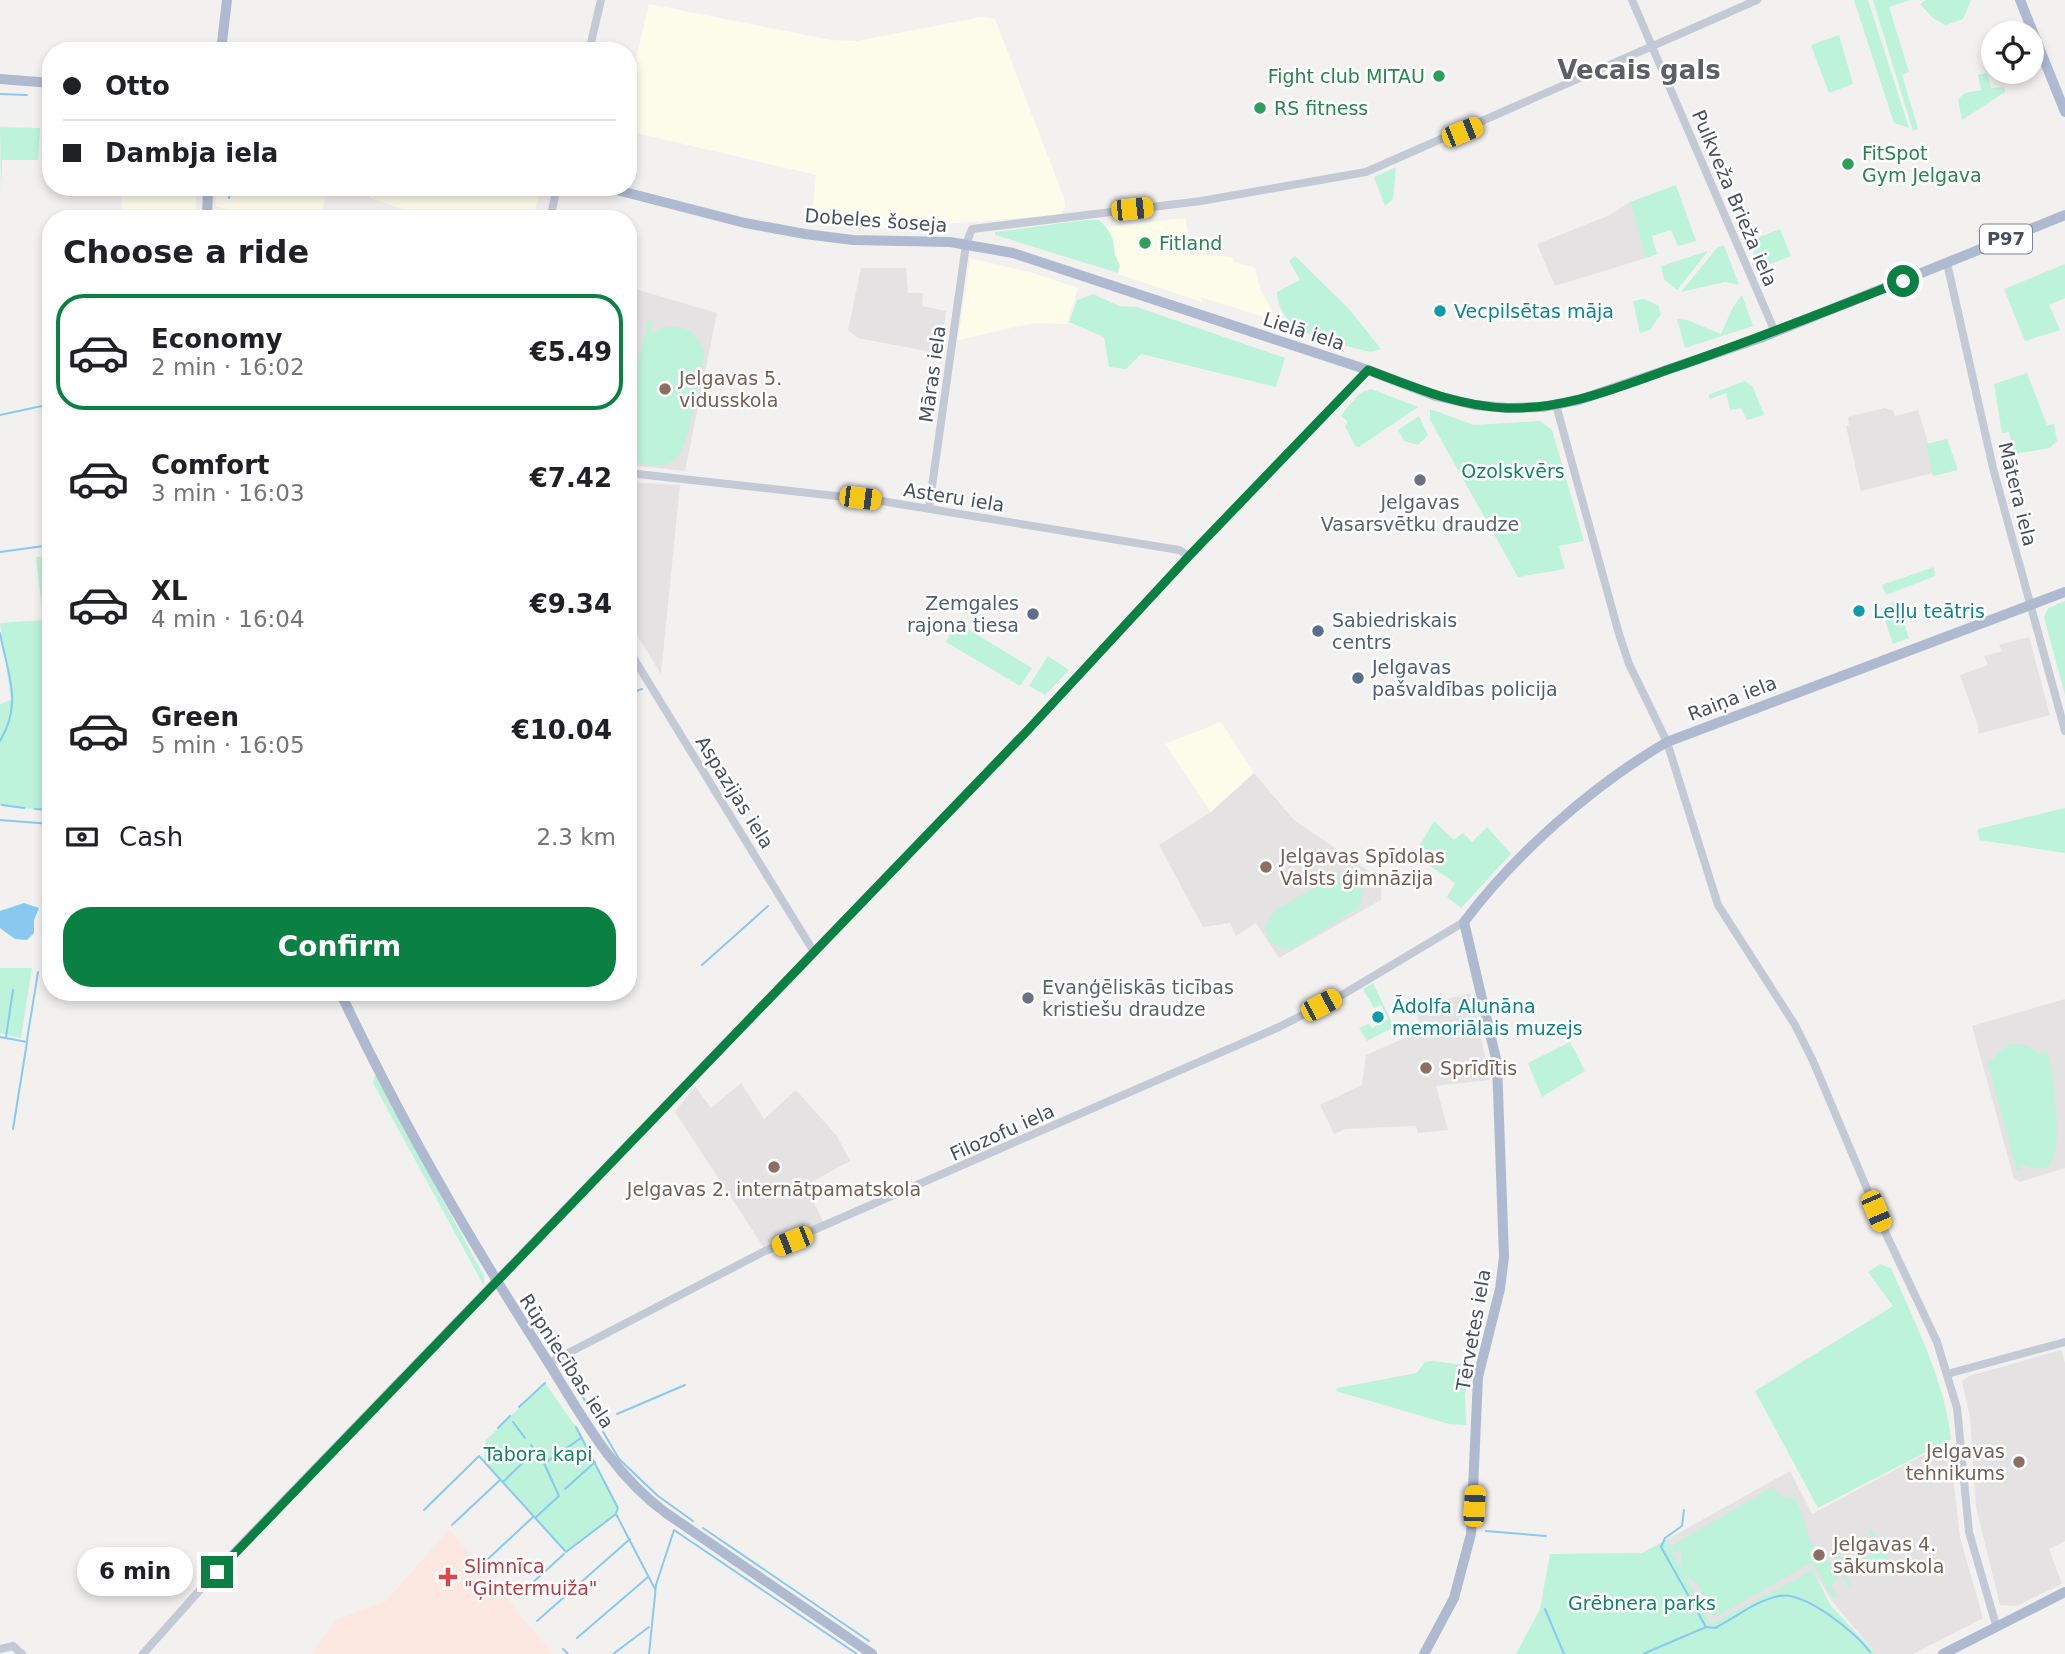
<!DOCTYPE html>
<meta charset="utf-8">
<style>
:root{--surface:#fff;--page:#f2f2f2;--text:#202124;--muted:#757577;--line:#e0e0e0;--accent:#0b8043}
body{margin:0;font-family:"DejaVu Sans",sans-serif;background:var(--page);color:var(--text);height:100vh;display:flex;flex-direction:column;font-size:26px;white-space:nowrap}
*{box-sizing:border-box;margin:0}
p{font-size:23px;color:var(--muted)}
.icon{flex:none;width:38px;height:38px;fill:none;stroke:currentColor;stroke-width:2;stroke-linecap:round;stroke-linejoin:round}
.map{position:relative;flex:1;overflow:hidden}
.drawer{position:absolute;left:42px;top:210px;width:595px;height:791px;display:flex;flex-direction:column;background:var(--surface);border-radius:28px;box-shadow:0 4px 10px #0003}
.drawer>*{flex:none}
.banner{position:absolute;left:42px;top:42px;width:595px;height:154px;border-radius:28px;box-shadow:0 4px 10px #0003;display:grid;align-content:center;height:154px;padding:0 21px;background:var(--surface)}
.fabs{position:absolute;left:1981px;top:21px;display:grid;gap:14px}
.fabs a{display:grid;place-items:center;width:63px;height:63px;border-radius:50%;background:var(--surface);box-shadow:0 4px 10px #0003;font-size:35px}
.end{position:absolute;width:32px;height:32px;margin:-16px;border:9px solid #0b8043;background:#fff;box-shadow:0 0 0 4px #fff}
.from{border-radius:50%}
.bubble{position:absolute;height:49px;border-radius:24px;background:var(--surface);box-shadow:0 4px 10px #0003;font-size:23px;font-weight:700;line-height:49px;text-align:center}
.car{position:absolute;width:21px;height:42px;margin:-21px -10px;border-radius:9px;box-shadow:0 0 5px 2px #0007;background:linear-gradient(#f5c518 24%,#345 0 40%,#f5c518 0 76%,#345 0 86%,#f5c518 0)}
.banner b{display:flex;align-items:center;gap:24px;height:66px;font-size:26px}
.banner b+b{border-top:2px solid var(--line)}
.banner i{width:18px;height:18px;background:var(--text)}
ul{padding:0;list-style:none}
li{display:flex;align-items:center;gap:21px;height:116px;margin:0 14px 10px;padding:0 7px;border:4px solid transparent;border-radius:28px}
li div{flex:1}
li b{display:block;font-size:26px}
li em{font-style:normal;font-weight:700}
li.active{border-color:var(--accent)}
li>.icon{width:63px;height:63px;stroke-width:1.5}
h2{padding:0 21px;font-size:32px;line-height:84px}
.pay{display:flex;align-items:center;gap:18px;height:77px;padding:0 21px;font-size:26px}
.pay p{margin-inline-start:auto}
.action{display:flex;gap:14px;margin-top:auto;padding:14px 21px}
.action a{flex:1;height:80px;border-radius:28px;background:var(--accent);color:#fff;font-size:28px;font-weight:700;line-height:80px;text-align:center}
.map>svg:first-child{display:block}
</style>
<div class="map">
<svg width="2065" height="1654" viewBox="0 0 2065 1654">
<rect width="100%" height="100%" fill="#f3f1f0"/>
<g fill="#fdfbea">
<polygon points="649,4 831,40 857,41 981,17 995,19 1064,198 1065,208 1060,215 876,229 811,224 816,175 628,131 628,92"/>
<polygon points="122,187 196,187 196,219 121,219"/>
<polygon points="229,187 328,187 320,219 255,219 216,206 216,191 228,191"/>
<polygon points="373,187 541,187 533,219 489,210 487,219 413,219 414,213 370,198"/>
<polygon points="1185,218 1192,253 1232,257 1234,262 1255,268 1260,288 1277,321 1201,297 1202,302 1118,274 1106,227"/>
<polygon points="970,258 1030,272 1078,288 1067,324 1034,323 958,340"/>
<polygon points="1221,722 1254,773 1211,812 1165,744"/>
</g>
<g fill="#e4e2e2">
<polygon points="1630,202 1646,258 1555,286 1537,244 1610,215"/>
<polygon points="861,268 906,268 908,293 923,293 922,306 946,311 941,354 858,338 848,330"/>
<polygon points="628,287 717,313 685,471 628,465"/>
<polygon points="1885,408 1893,411 1895,416 1918,410 1937,472 1861,491 1846,426 1849,425 1848,417"/>
<polygon points="628,482 680,485 661,674 628,621"/>
<polygon points="2029,637 2050,715 1978,734 1978,726 1960,675 1988,665 1984,656 2002,651 1999,645"/>
<polygon points="1254,773 1294,820 1382,880 1381,900 1279,958 1256,923 1236,936 1230,923 1203,927 1159,845 1211,812"/>
<polygon points="1471,993 1490,1080 1436,1086 1448,1130 1418,1133 1416,1126 1345,1129 1334,1134 1320,1105 1362,1085 1366,1055 1423,1030 1413,1007"/>
<polygon points="2065,999 2065,1168 2020,1182 2014,1179 1972,1026"/>
<polygon points="741,1083 764,1119 796,1090 837,1136 850,1161 806,1185 824,1224 764,1248 675,1112 695,1086 711,1108"/>
<polygon points="2061,1350 2065,1363 2065,1541 2049,1549 2062,1584 2016,1606 2000,1605 1976,1507 1970,1417 1962,1381 1969,1376"/>
<polygon points="1949,1441 1960,1537 1983,1618 1913,1654 1876,1654 1832,1601 1813,1571 1710,1626 1666,1540 1790,1471 1812,1514"/>
</g>
<polygon fill="#fce8e1" points="449,1529 553,1654 311,1654 337,1619 386,1601"/>
<g fill="#bdf2db">
<polygon points="1854,0 1868,0 1909,128 1894,123"/>
<polygon points="1873,0 1911,0 1889,7 1909,72 1902,75 1918,129 1913,131"/>
<polygon points="1926,0 1971,0 1963,19 1946,25 1933,18 1920,4"/>
<polygon points="1839,35 1853,84 1829,93 1811,45"/>
<polygon points="1987,73 1991,88 2004,87 2005,92 1962,120 1958,99 1965,93 1981,90 1978,75"/>
<polygon points="0,127 40,128 38,160 2,160 1,193"/>
<polygon points="1396,167 1393,199 1385,206 1374,177"/>
<polygon points="1676,185 1696,241 1678,246 1671,230 1652,236 1657,254 1646,258 1630,202"/>
<path d="M1085 220H1099C1122 242 1108 246 1120 265L1118 273 995 235V232Z"/>
<polygon points="1780,229 1791,256 1760,268 1749,241"/>
<polygon points="1724,245 1739,285 1725,282 1681,292 1717,248"/>
<polygon points="1708,251 1677,290 1664,279 1661,266"/>
<path d="M1295 256 1349 309 1381 349 1370 352C1336 342 1279 337 1277 292L1300 280 1289 261Z"/>
<polygon points="2065,264 2065,298 2049,305 2060,330 2025,341 2004,289"/>
<polygon points="1093,294 1119,306 1137,307 1285,358 1276,387 1141,354 1126,369 1109,367 1104,337 1069,322 1077,300"/>
<polygon points="1742,295 1753,326 1685,348 1677,319 1687,320 1721,334 1733,307"/>
<polygon points="1643,299 1658,305 1661,314 1650,330 1640,333 1633,301"/>
<path d="M648 320 653 321 650 334C671 320 697 326 704 352 703 369 689 439 680 453 669 471 642 469 628 455V406Z"/>
<polygon points="2027,373 2047,425 2054,424 2057,441 2050,448 2014,454 2009,432 2002,433 1994,384"/>
<polygon points="1745,381 1753,387 1764,415 1747,420 1741,408 1730,410 1726,393 1710,399 1708,395"/>
<polygon points="1371,389 1418,407 1359,447 1355,446 1345,426 1348,422 1341,415 1360,393"/>
<polygon points="1430,409 1474,425 1540,421 1552,430 1584,541 1559,546 1565,569 1518,577 1430,420"/>
<polygon points="1419,416 1428,435 1418,445 1404,441 1398,430"/>
<polygon points="1947,439 1958,470 1933,476 1926,444"/>
<polygon points="51,556 51,811 0,806 0,704 11,700 0,623 43,620 36,557"/>
<polygon points="1934,567 1935,576 1886,595 1882,585"/>
<polygon points="1896,601 1909,638 1893,644 1881,608"/>
<polygon points="2065,601 2065,695 2044,617 2048,608"/>
<polygon points="956,622 1032,668 1020,686 946,642"/>
<polygon points="1048,656 1069,670 1045,695 1029,686"/>
<polygon points="2065,808 2065,853 1979,840 1978,829"/>
<polygon points="1434,821 1454,840 1463,833 1472,842 1487,827 1511,854 1461,908 1447,897 1455,883 1414,855"/>
<path d="M1344 874C1361 879 1367 893 1358 908L1292 949 1281 948 1270 942 1265 927 1275 911 1332 877Z"/>
<polygon points="0,968 32,968 21,1038 0,1033"/>
<polygon points="1373,983 1394,1027 1367,1041 1359,1028 1369,1024 1372,1028 1388,1019 1381,1005 1374,1008 1363,989"/>
<polygon points="1570,1042 1585,1071 1542,1097 1528,1063"/>
<path d="M2011 1044 2026 1045 2039 1053 2047 1051C2054 1076 2065 1157 2047 1167 2037 1170 2028 1168 2020 1163L2022 1170 2017 1171 1987 1061H1993L1998 1053Z"/>
<polygon points="375,1075 484,1276 484,1286 373,1083"/>
<path d="M1880 1264 1891 1268C1914 1321 1945 1381 1951 1439L1818 1508 1755 1391 1893 1306 1868 1272Z"/>
<polygon points="1433,1361 1471,1366 1465,1395 1466,1425 1449,1424 1336,1391 1337,1388 1417,1373 1425,1362"/>
<polygon points="545,1383 576,1427 618,1508 616,1514 566,1552 484,1462 485,1441"/>
<path d="M1773 1487 1779 1495 1795 1499C1805 1517 1807 1537 1817 1556L1813 1560 1824 1554 1838 1579 1831 1585 1837 1596 1833 1598 1813 1563H1810L1716 1617 1697 1584 1684 1574 1710 1625 1813 1570 1831 1606 1876 1654H1516L1540 1609 1550 1554 1642 1553 1666 1540 1682 1570 1681 1550 1675 1553 1671 1546Z"/>
<polygon points="1871,1530 1889,1561 1881,1565 1878,1560 1847,1577 1851,1585 1848,1587 1834,1557 1839,1554 1847,1568 1879,1551 1869,1531"/>
</g>
<polygon fill="#89c9f0" points="24,903 39,908 34,920 34,933 27,940 15,939 0,928 0,911"/>
<g fill="none" stroke-linecap="round" stroke-linejoin="round">
<g stroke="#89c9f0" stroke-width="2">
<polyline points="0,94 27,95"/>
<polyline points="229,198 232,187"/>
<polyline points="232,214 232,219"/>
<polyline points="0,415 51,404"/>
<polyline points="0,552 51,545"/>
<path d="M0 633C8 676 23 702 0 741"/>
<polyline points="628,694 642,689"/>
<polyline points="2,805 24,808"/>
<polyline points="35,809 51,810"/>
<polyline points="0,820 51,824"/>
<polyline points="702,965 768,906"/>
<polyline points="0,1037 27,1042 13,1129"/>
<polyline points="6,1037 13,990"/>
<polyline points="27,1040 38,972"/>
<polyline points="570,1375 619,1459 658,1496 693,1521"/>
<polyline points="519,1407 545,1383"/>
<polyline points="617,1414 685,1385"/>
<polyline points="513,1422 525,1438"/>
<polyline points="576,1427 618,1508 616,1513"/>
<polyline points="498,1428 510,1416"/>
<polyline points="531,1445 544,1463 559,1496 536,1517"/>
<polyline points="545,1463 581,1438"/>
<polyline points="503,1482 534,1452"/>
<polyline points="565,1489 595,1462"/>
<polyline points="424,1510 479,1456 566,1552 616,1514 655,1589"/>
<path d="M1684 1510 1682 1526 1665 1538 1661 1547 1706 1627 1715 1628C1735 1618 1757 1600 1779 1596 1805 1591 1855 1632 1870 1652"/>
<polyline points="452,1525 500,1480"/>
<polyline points="703,1528 869,1641"/>
<polyline points="1486,1531 1546,1536"/>
<polyline points="488,1559 533,1517"/>
<polyline points="518,1596 564,1554"/>
<polyline points="1545,1609 1564,1654"/>
<polyline points="537,1621 630,1539"/>
<polyline points="577,1638 648,1577"/>
<polyline points="563,1649 568,1654"/>
<polyline points="613,1654 649,1627"/>
<polyline points="649,1654 656,1585 674,1530 857,1654"/>
<polyline points="1643,1654 1706,1627"/>
</g>
<g stroke="#c3cad6" stroke-width="8">
<polyline points="1632,0 1775,332"/>
<polyline points="589,51 601,0"/>
<polyline points="550,219 557,187"/>
<polyline points="1947,263 1993,468 2065,731"/>
<polyline points="1556,405 1619,634 1629,664 1667,742 1718,905 1795,1025 1813,1061 1887,1236 1937,1342 1957,1408 1969,1532 1996,1625"/>
<polyline points="628,473 881,501 1179,550 1189,556"/>
<polyline points="929,508 966,244 972,229 1201,201 1366,172 1757,0"/>
<polyline points="628,649 814,952"/>
<polyline points="549,1363 763,1252 1279,1027 1342,995 1464,922"/>
<polyline points="1947,1374 2065,1342"/>
<polyline points="0,1649 13,1646 22,1654"/>
<polyline points="143,1654 232,1554 1027,731 1189,556 1368,370"/>
</g>
<g stroke="#afbad0" stroke-width="10">
<polyline points="2020,0 2065,112"/>
<polyline points="221,51 227,0"/>
<polyline points="0,79 51,83"/>
<polyline points="605,187 745,223 805,234 853,240 950,242 1013,253 1368,370 1436,396 1475,405 1507,408 1542,407 1579,400 1760,338 2065,215"/>
<polyline points="207,219 208,187"/>
<path d="M340 992C399 1117 469 1239 543 1354 580 1412 610 1472 666 1513L872 1654"/>
<path d="M1424 1654 1454 1598 1471 1534 1478 1377 1500 1289 1504 1257 1497 1063 1464 922C1515 854 1593 785 1667 742L2065 592"/>
<polyline points="1943,1654 2065,1592"/>
</g>
</g>
<g fill="none" stroke-linecap="round" stroke-linejoin="round">
<path stroke="#0b8043" stroke-width="9" d="M217 1572 1027 731 1189 556 1368 370C1414 387 1457 406 1506 408 1564 410 1616 388 1670 369 1748 342 1825 312 1903 281"/>
</g>
<g fill="#2e9e5b" stroke="#fff" stroke-width="2.5">
<circle cx="1439" cy="76" r="7"/>
<circle cx="1260" cy="108" r="7"/>
<circle cx="1848" cy="164" r="7"/>
<circle cx="1145" cy="243" r="7"/>
</g>
<g fill="#0f9aa8" stroke="#fff" stroke-width="2.5">
<circle cx="1440" cy="311" r="7"/>
<circle cx="1859" cy="611" r="7"/>
<circle cx="1378" cy="1017" r="7"/>
</g>
<g fill="#8d6e63" stroke="#fff" stroke-width="2.5">
<circle cx="665" cy="389" r="7"/>
<circle cx="1266" cy="867" r="7"/>
<circle cx="1426" cy="1068" r="7"/>
<circle cx="774" cy="1167" r="7"/>
<circle cx="2019" cy="1462" r="7"/>
<circle cx="1819" cy="1555" r="7"/>
</g>
<g fill="#6b7280" stroke="#fff" stroke-width="2.5">
<circle cx="1420" cy="480" r="7"/>
<circle cx="1028" cy="998" r="7"/>
</g>
<g fill="#5c6f8a" stroke="#fff" stroke-width="2.5">
<circle cx="1033" cy="614" r="7"/>
<circle cx="1318" cy="631" r="7"/>
<circle cx="1358" cy="678" r="7"/>
</g>
<path fill="#e0444e" stroke="#fff" stroke-width="2.5" d="M444.5 1566.5h7v7h7v7h-7v7h-7v-7h-7v-7h7z"/>
<g text-anchor="middle" stroke-width="5" stroke-linejoin="round" paint-order="stroke">
<rect fill="#fff" stroke="#7e848f" stroke-width="2" x="1980" y="224.5" width="52" height="29" rx="5"/>
<g font-size="18" font-weight="bold" fill="#474f5f">
<text x="2006" y="245">P97</text>
</g>
<g font-size="19" fill="#27864d" stroke="#fff" text-anchor="start">
<text x="1425" y="83" text-anchor="end">Fight club MITAU</text>
<text x="1274" y="115">RS fitness</text>
<text x="1862" y="160">FitSpot<tspan x="1862" dy="22">Gym Jelgava</tspan></text>
<text x="1159" y="250">Fitland</text>
</g>
<g font-size="19" fill="#474f5f" stroke="#fff">
<text transform="translate(1735 198) rotate(67)" y="7">Pulkveža Brieža iela</text>
<text transform="translate(876 220) rotate(4)" y="7">Dobeles šoseja</text>
<text transform="translate(1304 331) rotate(18)" y="7">Lielā iela</text>
<text transform="translate(932 374) rotate(-82)" y="7">Māras iela</text>
<text transform="translate(2018 494) rotate(76)" y="7">Mātera iela</text>
<text transform="translate(954 497) rotate(9)" y="7">Asteru iela</text>
<text transform="translate(1732 698) rotate(-21)" y="7">Raiņa iela</text>
<text transform="translate(735 792) rotate(58)" y="7">Aspazijas iela</text>
<text transform="translate(1002 1132) rotate(-24)" y="7">Filozofu iela</text>
<text transform="translate(1473 1330) rotate(-80)" y="7">Tērvetes iela</text>
<text transform="translate(567 1361) rotate(57)" y="7">Rūpniecības iela</text>
</g>
<g font-size="19" fill="#0d838f" stroke="#fff" text-anchor="start">
<text x="1454" y="318">Vecpilsētas māja</text>
<text x="1873" y="618">Leļļu teātris</text>
<text x="1392" y="1013">Ādolfa Alunāna<tspan x="1392" dy="22">memoriālais muzejs</tspan></text>
</g>
<g font-size="19" fill="#785e54" stroke="#fff" text-anchor="start">
<text x="679" y="385">Jelgavas 5.<tspan x="679" dy="22">vidusskola</tspan></text>
<text x="1280" y="863">Jelgavas Spīdolas<tspan x="1280" dy="22">Valsts ģimnāzija</tspan></text>
<text x="1440" y="1075">Sprīdītis</text>
<text x="774" y="1196" text-anchor="middle">Jelgavas 2. internātpamatskola</text>
<text x="2005" y="1458" text-anchor="end">Jelgavas<tspan x="2005" dy="22">tehnikums</tspan></text>
<text x="1833" y="1551">Jelgavas 4.<tspan x="1833" dy="22">sākumskola</tspan></text>
</g>
<g font-size="19" fill="#138560" stroke="#fff">
<text x="1513" y="478">Ozolskvērs</text>
<text x="538" y="1461">Tabora kapi</text>
<text x="1642" y="1610">Grēbnera parks</text>
</g>
<g font-size="19" fill="#5b616d" stroke="#fff">
<text x="1420" y="509">Jelgavas<tspan x="1420" dy="22">Vasarsvētku draudze</tspan></text>
<text x="1042" y="994" text-anchor="start">Evanģēliskās ticības<tspan x="1042" dy="22">kristiešu draudze</tspan></text>
</g>
<g font-size="19" fill="#4e5e75" stroke="#fff" text-anchor="start">
<text x="1019" y="610" text-anchor="end">Zemgales<tspan x="1019" dy="22">rajona tiesa</tspan></text>
<text x="1332" y="627">Sabiedriskais<tspan x="1332" dy="22">centrs</tspan></text>
<text x="1372" y="674">Jelgavas<tspan x="1372" dy="22">pašvaldības policija</tspan></text>
</g>
<g font-size="19" fill="#be3a42" stroke="#fff" text-anchor="start">
<text x="464" y="1573">Slimnīca<tspan x="464" dy="22">"Ģintermuiža"</tspan></text>
</g>
<g font-size="26" font-weight="bold" fill="#5c5f66" stroke="#fff">
<text x="1639" y="79">Vecais gals</text>
</g>
</g>
</svg>
<div class="fabs">
<a><svg class="icon" aria-label="locate" viewBox="0 0 24 24"><circle cx="12" cy="12" r="6"/><path d="M12 2v4M12 18v4M2 12h4M18 12h4"/></svg></a>
</div>
<i class="end from" style="left:1903px;top:281px"></i>
<i class="end" style="left:217px;top:1572px"></i>
<div class="bubble" style="left:77px;top:1547px;width:116px">6 min</div>
<i class="car" style="left:1462px;top:132px;rotate:68deg"></i>
<i class="car" style="left:1132px;top:209px;rotate:84deg"></i>
<i class="car" style="left:860px;top:498px;rotate:97deg"></i>
<i class="car" style="left:1321px;top:1005px;rotate:62deg"></i>
<i class="car" style="left:1876px;top:1211px;rotate:157deg"></i>
<i class="car" style="left:792px;top:1241px;rotate:248deg"></i>
<i class="car" style="left:1474px;top:1506px;rotate:3deg"></i>
<div class="banner">
<b><i class="from"></i>Otto</b>
<b><i></i>Dambja iela</b>
</div>
<section class="drawer">
<h2>Choose a ride</h2>
<ul>
<li class="active"><svg class="icon" aria-label="car" viewBox="0 0 24 24"><path d="M5 17H2v-5l4-1 3-4h7l3 4 3 1v5h-3M9 17h6M6 11h13"/><circle cx="7" cy="17" r="2"/><circle cx="17" cy="17" r="2"/></svg><div><b>Economy</b><p>2 min · 16:02</p></div><em>€5.49</em></li>
<li><svg class="icon" aria-label="car" viewBox="0 0 24 24"><path d="M5 17H2v-5l4-1 3-4h7l3 4 3 1v5h-3M9 17h6M6 11h13"/><circle cx="7" cy="17" r="2"/><circle cx="17" cy="17" r="2"/></svg><div><b>Comfort</b><p>3 min · 16:03</p></div><em>€7.42</em></li>
<li><svg class="icon" aria-label="car" viewBox="0 0 24 24"><path d="M5 17H2v-5l4-1 3-4h7l3 4 3 1v5h-3M9 17h6M6 11h13"/><circle cx="7" cy="17" r="2"/><circle cx="17" cy="17" r="2"/></svg><div><b>XL</b><p>4 min · 16:04</p></div><em>€9.34</em></li>
<li><svg class="icon" aria-label="car" viewBox="0 0 24 24"><path d="M5 17H2v-5l4-1 3-4h7l3 4 3 1v5h-3M9 17h6M6 11h13"/><circle cx="7" cy="17" r="2"/><circle cx="17" cy="17" r="2"/></svg><div><b>Green</b><p>5 min · 16:05</p></div><em>€10.04</em></li>
</ul>
<div class="pay"><svg class="icon" aria-label="cash" viewBox="0 0 24 24"><path d="M3 7h18v10H3z"/><circle cx="12" cy="12" r="2"/></svg>Cash<p>2.3 km</p></div>
<div class="action"><a>Confirm</a></div>
</section>
</div>
